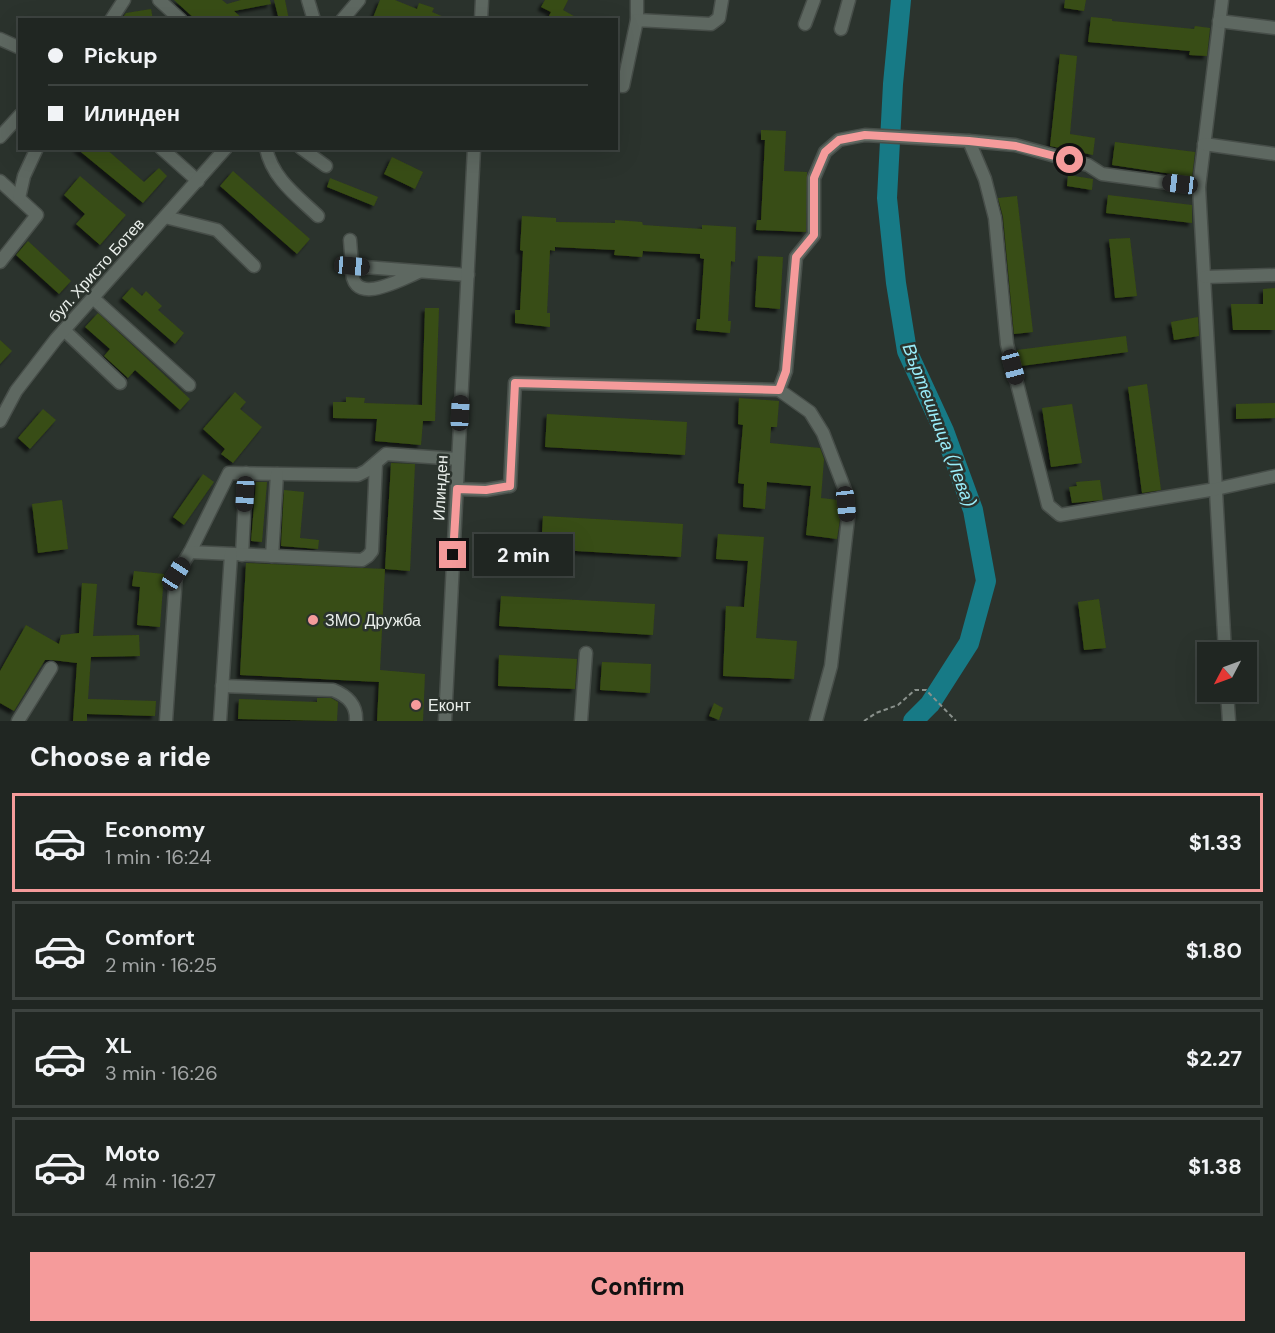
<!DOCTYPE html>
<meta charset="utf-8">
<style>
:root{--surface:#202622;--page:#282e2a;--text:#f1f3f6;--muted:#a2a5a5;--line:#3d4340;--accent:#f59b9b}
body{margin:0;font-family:"DM Sans",sans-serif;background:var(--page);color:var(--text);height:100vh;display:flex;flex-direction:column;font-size:22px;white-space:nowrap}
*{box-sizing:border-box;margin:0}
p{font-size:20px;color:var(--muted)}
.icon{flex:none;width:33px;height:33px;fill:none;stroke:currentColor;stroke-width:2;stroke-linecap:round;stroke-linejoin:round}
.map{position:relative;height:721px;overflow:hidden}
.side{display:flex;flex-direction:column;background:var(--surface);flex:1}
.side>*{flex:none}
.hud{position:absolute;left:18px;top:18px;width:600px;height:132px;border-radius:0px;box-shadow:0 6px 24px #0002,0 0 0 2px var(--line);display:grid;align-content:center;height:132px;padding:0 30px;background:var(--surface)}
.needle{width:39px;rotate:229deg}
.tools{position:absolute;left:1197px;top:642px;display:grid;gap:12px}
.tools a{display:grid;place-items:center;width:60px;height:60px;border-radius:0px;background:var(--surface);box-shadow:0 6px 24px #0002,0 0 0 2px var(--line);font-size:30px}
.end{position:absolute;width:27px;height:27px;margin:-14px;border:8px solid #f59b9b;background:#111;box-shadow:0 0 0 3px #111}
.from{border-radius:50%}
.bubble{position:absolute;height:42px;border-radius:0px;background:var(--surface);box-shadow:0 6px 24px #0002,0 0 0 2px var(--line);font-size:20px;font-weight:700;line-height:42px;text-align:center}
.car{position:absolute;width:18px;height:36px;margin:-18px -9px;border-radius:8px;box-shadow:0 0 4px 2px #0007;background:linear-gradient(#222 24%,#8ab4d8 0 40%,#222 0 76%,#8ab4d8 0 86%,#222 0)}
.hud b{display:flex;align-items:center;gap:21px;height:57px;font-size:22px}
.hud b+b{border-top:2px solid var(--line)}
.hud i{width:15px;height:15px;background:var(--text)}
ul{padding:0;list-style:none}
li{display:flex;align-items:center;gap:18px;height:99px;margin:0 12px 9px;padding:0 18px;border:3px solid var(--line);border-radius:0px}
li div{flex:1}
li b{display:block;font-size:22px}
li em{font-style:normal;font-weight:700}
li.current{border-color:var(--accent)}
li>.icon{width:54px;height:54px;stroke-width:1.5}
h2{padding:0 30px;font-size:27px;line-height:72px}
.button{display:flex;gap:12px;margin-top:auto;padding:12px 30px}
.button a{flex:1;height:69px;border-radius:0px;background:var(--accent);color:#111;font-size:24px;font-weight:700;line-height:69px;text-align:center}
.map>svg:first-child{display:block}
</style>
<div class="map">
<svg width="1275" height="721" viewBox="0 0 1275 721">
<defs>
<filter id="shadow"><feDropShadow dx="-3.5" dy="3.5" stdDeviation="1.5" flood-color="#0009"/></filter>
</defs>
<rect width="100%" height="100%" fill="#2b332d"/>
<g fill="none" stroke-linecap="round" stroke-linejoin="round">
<polyline stroke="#177a86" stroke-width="20" points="901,0 893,84 887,198 896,283 907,351 944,431 973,510 986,581 969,643 930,704 913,721"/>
</g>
<g fill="#384d13" filter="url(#shadow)">
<polygon points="174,0 222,0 227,4 241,0 270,0 271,4 234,11 244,20 196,20"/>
<polygon points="274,0 285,0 289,20 279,20"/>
<polygon points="380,0 395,0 417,9 419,3 434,8 432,12 451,20 372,20"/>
<polygon points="545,0 568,0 563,10 581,20 547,20 551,12 541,7"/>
<polygon points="1065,0 1086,0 1084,11 1064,8"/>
<polygon points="151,9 153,20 121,20 126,13"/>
<polygon points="1091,17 1112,19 1112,21 1194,29 1195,26 1210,28 1207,56 1189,55 1190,51 1088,42"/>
<polygon points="1060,54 1077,56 1070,134 1095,138 1093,155 1050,146"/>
<polygon points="761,130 786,131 784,171 807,172 806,232 756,230 757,220 761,220 765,140 761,140"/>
<polygon points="1115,142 1195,152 1192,177 1112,165"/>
<polygon points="76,148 105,148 144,182 159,168 167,176 143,203"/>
<polygon points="392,157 423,172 415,189 384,174"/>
<polygon points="233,171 310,239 297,254 220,186"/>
<polygon points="1068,175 1093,179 1092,190 1067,186"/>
<polygon points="80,176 126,215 100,245 76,224 85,214 64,195"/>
<polygon points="330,178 378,197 374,206 327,187"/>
<polygon points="1108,195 1192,205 1192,223 1106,213"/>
<polygon points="1017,196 1033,332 1014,334 1003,217 998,198"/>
<polygon points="522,216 556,218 556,222 615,223 615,220 642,222 643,225 702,229 702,225 736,227 735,262 731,261 728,321 731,321 730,333 696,330 697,319 700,319 704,259 700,258 700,254 643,251 642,257 614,255 615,250 555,247 555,251 550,250 547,313 550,313 550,327 515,323 515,310 520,310 523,251 520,250"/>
<polygon points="1130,238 1137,296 1115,298 1109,239"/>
<polygon points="28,241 71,281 59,294 16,255"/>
<polygon points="758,256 783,257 780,309 755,307"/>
<polygon points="132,287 142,296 146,291 162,306 158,310 184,333 175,344 122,298"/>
<polygon points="1275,288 1275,330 1233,330 1231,304 1263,304 1263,289"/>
<polygon points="425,308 439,308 435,421 423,421 421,445 375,441 377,419 333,418 333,402 346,402 346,397 365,398 364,403 422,405"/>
<polygon points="98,313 190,399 180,410 135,370 128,378 104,356 110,349 85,327"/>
<polygon points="1198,317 1199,336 1174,340 1171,322"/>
<polygon points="1126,336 1128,352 1021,366 1017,350"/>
<polygon points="0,340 12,351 0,364"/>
<polygon points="1147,384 1161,490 1142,493 1128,387"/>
<polygon points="235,392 246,402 240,409 262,427 233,463 221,454 225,449 203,429"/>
<polygon points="739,398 779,401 777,427 771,427 770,443 820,448 824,459 821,498 838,500 840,519 837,539 806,535 811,486 767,482 765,509 743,507 744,484 738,483 743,425 738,424"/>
<polygon points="1275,403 1275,418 1236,419 1236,404"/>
<polygon points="1072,404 1082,463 1051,467 1042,408"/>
<polygon points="43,409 56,420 30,449 18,438"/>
<polygon points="547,414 687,422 685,455 545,447"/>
<polygon points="391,463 415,464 410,571 385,569"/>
<polygon points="203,474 214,482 184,525 173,517"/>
<polygon points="1100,480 1103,500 1072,503 1069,487 1077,486 1076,482"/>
<polygon points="256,482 267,482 262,542 251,541"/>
<polygon points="284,490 304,492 300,538 319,540 318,549 281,546"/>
<polygon points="62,500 68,549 38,553 32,504"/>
<polygon points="543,516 683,524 681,557 541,549"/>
<polygon points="718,534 764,537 756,638 797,641 794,679 723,676 726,606 744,607 748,561 716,559"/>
<polygon points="246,563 385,569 380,670 425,674 423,721 377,721 379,682 240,675"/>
<polygon points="134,571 164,574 160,627 137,625 140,587 132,586"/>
<polygon points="82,583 97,584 93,636 139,635 140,656 91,657 88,699 156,701 155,716 87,714 87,721 73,721 77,663 52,660 45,660 14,711 0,703 0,671 26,625 59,644 61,635 79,633"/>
<polygon points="501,596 655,604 653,635 499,626"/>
<polygon points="1099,599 1106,648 1084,650 1078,602"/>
<polygon points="499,655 577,659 575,689 498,686"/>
<polygon points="602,662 651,664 650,693 600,690"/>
<polygon points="317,698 331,698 338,702 337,721 238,719 239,699 317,702"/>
<polygon points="714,703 723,708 719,720 709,716"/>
</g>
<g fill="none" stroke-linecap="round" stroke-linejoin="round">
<g stroke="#474e49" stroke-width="15">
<g id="minor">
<polyline points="159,0 181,20"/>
<polyline points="308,0 314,20"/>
<polyline points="637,0 637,20"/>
<polyline points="1222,0 1199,187 1225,652"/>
<polyline points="111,20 124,0"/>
<polyline points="342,20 359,0"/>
<polyline points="481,20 482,0"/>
<polyline points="1219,21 1275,28"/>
<polyline points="805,24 814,0"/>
<polyline points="841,29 849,0"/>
<polyline points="0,39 20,48"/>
<polyline points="616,85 623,86 637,20 711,24 719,18 722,0"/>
<polyline points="0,137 20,115"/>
<polyline points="969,141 985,179 995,218 1007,344 1048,505 1060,515 1216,489 1275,476"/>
<polyline points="1204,144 1275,154"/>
<polyline points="161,148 198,181"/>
<path d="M266 148C272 178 297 196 318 216"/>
<polyline points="301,148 326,166"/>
<polyline points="0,181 37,215 0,262"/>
<polyline points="19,198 24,176 37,148"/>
<polyline points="165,217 217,230 254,266"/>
<polyline points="350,240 352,266"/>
<path d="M419 272C401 279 349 310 352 266L468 275"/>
<polyline points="1205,277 1275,275"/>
<polyline points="93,298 189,385"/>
<polyline points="64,330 120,383"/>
<polyline points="779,390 810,412 823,433 845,490 848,519 831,666 816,721"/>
<polyline points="0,421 16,391 56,339 226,148"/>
<polyline points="457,489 486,490 510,486 515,383 779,390 786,371 796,257 814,235 814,178 825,152 839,140 865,135 969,141 1015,145 1088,165 1102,174 1199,187"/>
<polyline points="190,552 229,473 358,475 366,471 386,454 458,459"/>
<polyline points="242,555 246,473"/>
<polyline points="272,556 277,474"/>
<path d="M222 686 333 690C348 696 357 705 356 721"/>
<polyline points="1227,692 1229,721"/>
<polyline points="18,721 51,668"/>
<polyline points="166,721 176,575 190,552 362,560 368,556 372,551 376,463"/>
<polyline points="220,721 231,554"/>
<polyline points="445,721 474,148"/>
<polyline points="581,721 586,653"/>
</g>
</g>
<polyline stroke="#8a918c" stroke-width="2" stroke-dasharray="4.5 3" stroke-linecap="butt" points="864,721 876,713 898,705 915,690 926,690 956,721"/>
<use href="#minor" stroke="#5e6861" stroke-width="12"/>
</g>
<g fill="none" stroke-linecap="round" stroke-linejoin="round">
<polyline stroke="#f59b9b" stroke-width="8" points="453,555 457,489 486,490 510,486 515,383 779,390 786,371 796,257 814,235 814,178 825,152 839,140 865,135 969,141 1016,146 1070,160"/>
</g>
<g fill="#f59b9b" stroke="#2b332d" stroke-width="2">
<circle cx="313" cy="620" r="6"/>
<circle cx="416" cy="705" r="6"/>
</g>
<g text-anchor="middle" stroke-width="5" stroke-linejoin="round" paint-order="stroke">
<g font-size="16" fill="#eaefeb" stroke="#2b332d">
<text transform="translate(96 270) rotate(-48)" y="6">бул. Христо Ботев</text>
<text transform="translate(440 488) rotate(-87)" y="6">Илинден</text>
</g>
<g font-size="16" fill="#eaefeb" stroke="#2b332d" text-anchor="start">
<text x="325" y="626">ЗМО Дружба</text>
<text x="428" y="711">Еконт</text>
</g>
<g font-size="18" font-style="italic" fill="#9aedfa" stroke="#2b332d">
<text transform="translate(939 425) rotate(69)" y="6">Въртешница (Лева)</text>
</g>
</g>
</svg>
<div class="tools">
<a><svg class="needle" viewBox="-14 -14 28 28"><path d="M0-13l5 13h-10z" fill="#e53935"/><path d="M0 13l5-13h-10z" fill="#a2a5a5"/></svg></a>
</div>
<i class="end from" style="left:1070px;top:160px"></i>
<i class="end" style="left:453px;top:555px"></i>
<div class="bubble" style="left:474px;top:534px;width:99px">2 min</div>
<i class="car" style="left:1180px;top:184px;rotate:277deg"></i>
<i class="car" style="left:352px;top:266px;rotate:95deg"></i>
<i class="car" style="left:1013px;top:367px;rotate:165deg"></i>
<i class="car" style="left:460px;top:413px;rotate:3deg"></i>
<i class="car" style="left:245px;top:494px;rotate:183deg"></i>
<i class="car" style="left:846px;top:504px;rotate:174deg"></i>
<i class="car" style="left:176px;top:574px;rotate:33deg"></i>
<div class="hud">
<b><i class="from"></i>Pickup</b>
<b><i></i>Илинден</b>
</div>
</div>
<section class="side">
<h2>Choose a ride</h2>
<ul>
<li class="current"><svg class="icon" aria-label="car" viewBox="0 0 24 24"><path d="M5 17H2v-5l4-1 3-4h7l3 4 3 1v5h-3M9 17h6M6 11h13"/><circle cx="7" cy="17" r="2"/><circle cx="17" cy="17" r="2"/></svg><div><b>Economy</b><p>1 min · 16:24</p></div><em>$1.33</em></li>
<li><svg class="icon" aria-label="car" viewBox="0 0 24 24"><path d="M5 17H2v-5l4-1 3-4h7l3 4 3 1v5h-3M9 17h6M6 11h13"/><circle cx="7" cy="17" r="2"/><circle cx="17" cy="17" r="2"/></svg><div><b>Comfort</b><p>2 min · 16:25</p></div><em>$1.80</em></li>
<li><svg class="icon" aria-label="car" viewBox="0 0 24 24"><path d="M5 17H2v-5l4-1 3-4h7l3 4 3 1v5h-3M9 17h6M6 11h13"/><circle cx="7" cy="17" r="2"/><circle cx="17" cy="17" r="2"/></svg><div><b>XL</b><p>3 min · 16:26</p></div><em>$2.27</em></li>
<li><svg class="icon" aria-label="car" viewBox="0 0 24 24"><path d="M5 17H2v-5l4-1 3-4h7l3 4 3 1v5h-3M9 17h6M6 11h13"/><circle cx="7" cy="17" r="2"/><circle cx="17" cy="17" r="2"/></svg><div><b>Moto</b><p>4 min · 16:27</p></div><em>$1.38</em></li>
</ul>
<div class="button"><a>Confirm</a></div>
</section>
